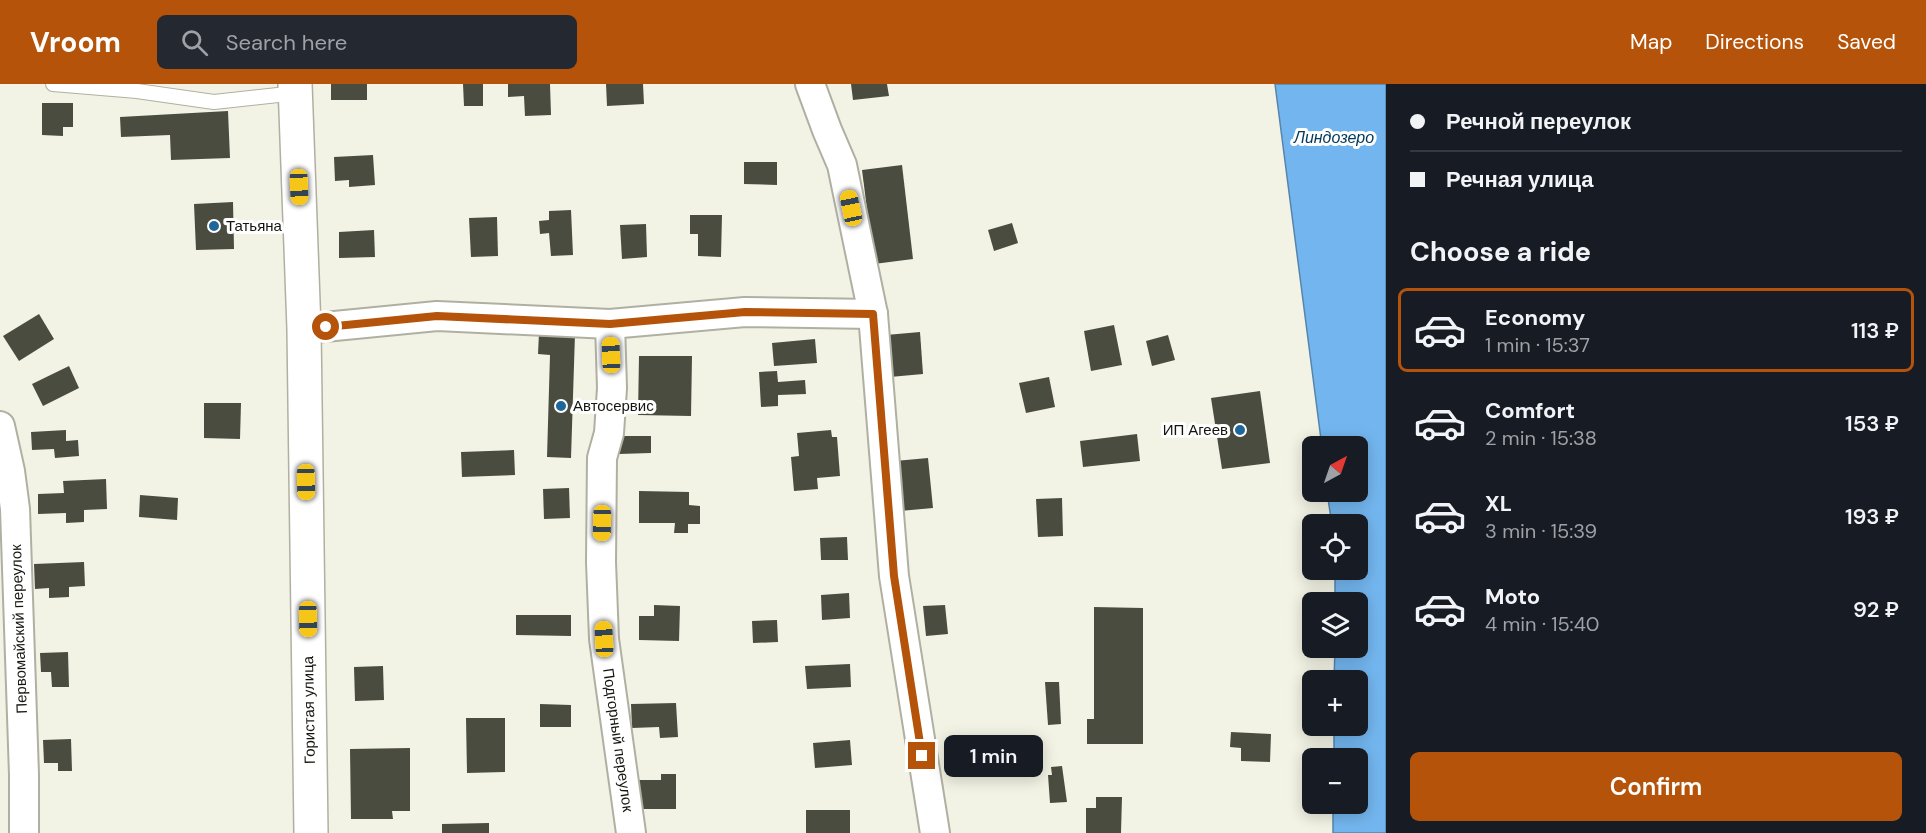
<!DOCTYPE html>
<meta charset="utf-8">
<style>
:root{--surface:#171b24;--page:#242831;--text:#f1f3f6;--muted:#9ea1a6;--line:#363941;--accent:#b45309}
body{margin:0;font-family:"DM Sans",sans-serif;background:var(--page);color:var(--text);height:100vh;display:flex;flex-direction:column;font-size:22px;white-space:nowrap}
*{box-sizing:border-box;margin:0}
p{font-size:20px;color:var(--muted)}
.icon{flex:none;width:33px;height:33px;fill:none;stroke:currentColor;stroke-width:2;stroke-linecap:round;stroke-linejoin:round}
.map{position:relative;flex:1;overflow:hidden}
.sheet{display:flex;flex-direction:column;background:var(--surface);width:540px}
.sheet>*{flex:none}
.hud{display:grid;align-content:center;height:132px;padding:0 24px;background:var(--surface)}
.needle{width:39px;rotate:40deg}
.buttons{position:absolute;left:1302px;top:352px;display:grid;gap:12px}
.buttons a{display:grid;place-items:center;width:66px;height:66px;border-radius:9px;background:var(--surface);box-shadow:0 3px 15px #0003;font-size:30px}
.end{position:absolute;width:27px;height:27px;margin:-14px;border:8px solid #b45309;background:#fff;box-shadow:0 0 0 3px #fff}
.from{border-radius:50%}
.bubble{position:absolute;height:42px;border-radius:9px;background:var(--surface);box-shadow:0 3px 15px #0003;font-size:20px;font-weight:600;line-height:42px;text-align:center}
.car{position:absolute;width:18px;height:36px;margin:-18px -9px;border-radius:8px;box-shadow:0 0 4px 2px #0007;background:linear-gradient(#f5c518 24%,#345 0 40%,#f5c518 0 76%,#345 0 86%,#f5c518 0)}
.hud b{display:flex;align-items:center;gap:21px;height:57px;font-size:22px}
.hud b+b{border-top:2px solid var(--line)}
.hud i{width:15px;height:15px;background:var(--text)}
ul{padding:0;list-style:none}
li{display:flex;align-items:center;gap:18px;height:84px;margin:0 12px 9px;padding:0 12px;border:3px solid transparent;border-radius:9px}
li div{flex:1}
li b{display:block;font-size:22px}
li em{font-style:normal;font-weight:600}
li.on{border-color:var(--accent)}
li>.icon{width:54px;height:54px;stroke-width:1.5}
h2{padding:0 24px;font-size:27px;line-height:72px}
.cta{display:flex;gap:12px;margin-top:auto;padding:12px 24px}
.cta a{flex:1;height:69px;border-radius:9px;background:var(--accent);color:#fff;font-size:24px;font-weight:600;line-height:69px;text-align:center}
header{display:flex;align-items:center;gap:36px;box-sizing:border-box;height:84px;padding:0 30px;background:var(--accent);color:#fff}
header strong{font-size:28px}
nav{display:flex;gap:33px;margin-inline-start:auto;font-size:21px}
.search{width:420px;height:54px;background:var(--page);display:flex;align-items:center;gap:15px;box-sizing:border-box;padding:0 21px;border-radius:9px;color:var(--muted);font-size:22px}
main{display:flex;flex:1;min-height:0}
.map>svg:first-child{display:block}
</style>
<header>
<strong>Vroom</strong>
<div class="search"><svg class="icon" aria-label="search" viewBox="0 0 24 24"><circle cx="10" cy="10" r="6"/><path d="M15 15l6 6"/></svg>Search here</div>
<nav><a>Map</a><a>Directions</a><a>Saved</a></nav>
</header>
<main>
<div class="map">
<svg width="1386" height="749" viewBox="0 0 1386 749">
<rect width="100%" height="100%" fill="#f2f3e4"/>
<polygon fill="#73b6ef" stroke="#5685ac" stroke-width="1.5" points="1275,0 1386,0 1386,749 1333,749 1333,720 1358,720 1358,675 1334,675 1334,642 1358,642 1358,597 1334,597 1335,564 1358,564 1358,519 1335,519 1335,486 1358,486 1358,441 1332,441 1327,408 1358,408 1358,363 1322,363"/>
<g fill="#4b4c40">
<rect x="331" y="0" width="36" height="16"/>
<polygon points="463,0 483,0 483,22 464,22"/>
<polygon points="508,0 550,0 551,31 525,32 524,12 508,13"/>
<polygon points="606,0 643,0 644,20 607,22"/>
<polygon points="851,0 887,0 889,12 853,16"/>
<polygon points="42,19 73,19 73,43 63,43 63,52 42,51"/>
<polygon points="228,27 230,74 171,76 170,51 121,53 120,33"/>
<polygon points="373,71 375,101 349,103 349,96 335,97 334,73"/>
<polygon points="744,78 777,78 777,101 744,100"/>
<polygon points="902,81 913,175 874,180 862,86"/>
<polygon points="233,118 234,165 196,166 194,120"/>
<polygon points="571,126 573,171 551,172 549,149 540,150 539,137 549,136 549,127"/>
<polygon points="690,131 722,131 721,173 698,172 698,150 690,150"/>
<polygon points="497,133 498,172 471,173 469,134"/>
<polygon points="1012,139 1018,159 994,167 988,146"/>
<polygon points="646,140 647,173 622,175 620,141"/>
<polygon points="374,146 375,173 339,174 339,148"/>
<polygon points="39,230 54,255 19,277 3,252"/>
<polygon points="1114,241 1122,281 1091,287 1084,247"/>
<polygon points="920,248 923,290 890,293 886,251"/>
<polygon points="539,249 575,250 571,374 547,373 550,271 538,270"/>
<polygon points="1168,251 1175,276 1152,282 1146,257"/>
<polygon points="815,255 817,279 774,282 772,259"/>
<polygon points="639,272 692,272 691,332 638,331"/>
<polygon points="69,282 79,304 43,322 32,300"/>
<polygon points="777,287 778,298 805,296 806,310 778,311 778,322 761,323 759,288"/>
<polygon points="1049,293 1055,323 1026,329 1019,299"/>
<polygon points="1260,307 1270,379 1222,385 1211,314"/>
<polygon points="204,319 241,319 240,355 204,354"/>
<polygon points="66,346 66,357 78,356 79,372 55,374 54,365 32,366 31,348"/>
<polygon points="831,346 832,353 837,353 840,392 817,394 818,405 794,407 791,373 799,372 797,349"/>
<polygon points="1137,350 1140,377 1083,383 1080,357"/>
<polygon points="619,352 651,352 651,369 619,370"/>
<polygon points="514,366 515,391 462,393 461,368"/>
<polygon points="928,374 933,424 900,427 895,377"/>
<polygon points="106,395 107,425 84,426 84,438 66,439 66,429 38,430 38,410 64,409 63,397"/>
<polygon points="569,404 570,434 544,435 543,405"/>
<polygon points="639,407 689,408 689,421 700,422 700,440 688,440 688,449 674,449 675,439 639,439"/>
<polygon points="140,411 178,414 177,436 139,433"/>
<polygon points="1062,414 1063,452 1038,453 1036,415"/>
<polygon points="847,453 848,476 821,476 820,454"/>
<polygon points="84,478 85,502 69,503 69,513 49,514 49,504 35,505 34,480"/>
<polygon points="849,509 850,534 822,536 821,511"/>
<polygon points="654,521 680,522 679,557 639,556 639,532 654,532"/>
<polygon points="945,521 948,550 926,552 923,522"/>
<polygon points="1094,523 1143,524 1143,660 1087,660 1087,635 1094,635"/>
<polygon points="516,531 571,531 571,552 516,551"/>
<polygon points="777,536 778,558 753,559 752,537"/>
<polygon points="68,568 69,603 52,603 51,588 41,588 40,569"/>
<polygon points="850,580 851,603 807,605 805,582"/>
<polygon points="383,582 384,616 355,617 354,583"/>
<polygon points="1045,598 1059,598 1061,640 1048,641"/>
<polygon points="676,619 678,653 660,654 659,643 632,644 631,620"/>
<polygon points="540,620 571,621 571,643 540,643"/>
<polygon points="466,634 505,634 505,688 467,689"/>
<polygon points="1231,648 1271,650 1270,678 1241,677 1241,664 1230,663"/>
<polygon points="71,655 72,687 58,687 58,679 44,679 43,656"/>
<polygon points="850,656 852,681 815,684 813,659"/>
<polygon points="410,664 410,727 392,727 393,735 351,735 350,665"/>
<polygon points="1062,682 1067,718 1050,719 1048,691 1052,691 1051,683"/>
<polygon points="661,690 676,690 676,725 639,725 639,696 661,696"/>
<polygon points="1096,713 1122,713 1121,749 1086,749 1086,724 1096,724"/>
<rect x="806" y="726" width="44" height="23"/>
<polygon points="489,739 489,749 442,749 442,740"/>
</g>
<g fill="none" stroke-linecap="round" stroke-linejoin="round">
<g stroke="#b0b0a2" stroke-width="16">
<polyline id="service" points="53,0 137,7 214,18 296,9"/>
</g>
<g stroke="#b0b0a2" stroke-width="32">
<g id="minor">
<polyline points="810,0 827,46 842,81 873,230 894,492 935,749"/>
<polyline points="610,240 612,304 609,349 602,374 601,478 604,555 631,749"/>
<polyline points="304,245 437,232 610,240 745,228 873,230"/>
<polyline points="0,342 10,387 15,425 24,691 24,749"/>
</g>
</g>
<g stroke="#b0b0a2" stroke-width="36">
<polyline id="tertiary" points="295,0 304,245 311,749"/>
</g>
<use href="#service" stroke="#fff" stroke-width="14"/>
<use href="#minor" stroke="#fff" stroke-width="28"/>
<use href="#tertiary" stroke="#fff" stroke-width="33"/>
</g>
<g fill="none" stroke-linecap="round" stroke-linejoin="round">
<polyline stroke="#b45309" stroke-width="8" points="326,243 437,232 610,240 745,228 873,230 894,492 922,672"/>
</g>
<g fill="#1f669a" stroke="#fff" stroke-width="2">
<circle cx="214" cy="142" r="6"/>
<circle cx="561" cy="322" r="6"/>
<circle cx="1240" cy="346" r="6"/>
</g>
<g text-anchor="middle" stroke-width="6" stroke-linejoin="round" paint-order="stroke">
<g font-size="15" fill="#14140f" stroke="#fff" text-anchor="start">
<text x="226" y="147">Татьяна</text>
<text x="573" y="327">Автосервис</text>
<text x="1228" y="351" text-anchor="end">ИП Агеев</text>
</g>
<g font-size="15" fill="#14140f" stroke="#fff">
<text transform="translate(19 545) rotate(-92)" y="5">Первомайский переулок</text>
<text transform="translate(309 626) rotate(-91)" y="5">Гористая улица</text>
<text transform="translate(618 656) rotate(82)" y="5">Подгорный переулок</text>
</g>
<g font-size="16" font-style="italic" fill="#01385c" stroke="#fff">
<text x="1334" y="59">Линдозеро</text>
</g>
</g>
</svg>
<div class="buttons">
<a><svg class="needle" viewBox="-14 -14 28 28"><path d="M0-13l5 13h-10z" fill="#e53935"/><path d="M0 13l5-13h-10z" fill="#9ea1a6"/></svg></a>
<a><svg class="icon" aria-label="locate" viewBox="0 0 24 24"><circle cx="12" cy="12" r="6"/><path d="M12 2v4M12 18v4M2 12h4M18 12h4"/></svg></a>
<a><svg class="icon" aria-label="layers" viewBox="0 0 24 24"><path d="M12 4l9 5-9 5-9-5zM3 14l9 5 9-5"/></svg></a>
<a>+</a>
<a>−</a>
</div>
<i class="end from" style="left:326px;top:243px"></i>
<i class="end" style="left:922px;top:672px"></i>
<div class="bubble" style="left:944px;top:651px;width:99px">1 min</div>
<i class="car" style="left:299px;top:103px;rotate:178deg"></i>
<i class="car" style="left:851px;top:124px;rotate:348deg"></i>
<i class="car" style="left:611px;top:271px;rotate:358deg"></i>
<i class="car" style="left:306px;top:398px;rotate:179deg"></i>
<i class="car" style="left:602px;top:439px;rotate:181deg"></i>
<i class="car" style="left:308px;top:535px;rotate:179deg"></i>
<i class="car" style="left:604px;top:555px;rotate:357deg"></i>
</div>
<section class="sheet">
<div class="hud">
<b><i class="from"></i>Речной переулок</b>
<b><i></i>Речная улица</b>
</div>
<h2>Choose a ride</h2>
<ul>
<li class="on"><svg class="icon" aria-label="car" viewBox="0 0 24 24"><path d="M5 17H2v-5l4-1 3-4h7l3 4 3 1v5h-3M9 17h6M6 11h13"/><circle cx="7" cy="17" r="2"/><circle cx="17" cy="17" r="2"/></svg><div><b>Economy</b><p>1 min · 15:37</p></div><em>113 ₽</em></li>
<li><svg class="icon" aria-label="car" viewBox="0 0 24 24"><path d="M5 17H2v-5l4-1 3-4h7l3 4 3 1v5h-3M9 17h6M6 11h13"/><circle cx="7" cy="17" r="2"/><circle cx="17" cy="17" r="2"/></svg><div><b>Comfort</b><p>2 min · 15:38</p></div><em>153 ₽</em></li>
<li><svg class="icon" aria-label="car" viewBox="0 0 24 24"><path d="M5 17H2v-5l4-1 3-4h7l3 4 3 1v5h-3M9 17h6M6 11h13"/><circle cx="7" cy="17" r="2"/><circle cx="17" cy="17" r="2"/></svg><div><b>XL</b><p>3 min · 15:39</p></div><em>193 ₽</em></li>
<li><svg class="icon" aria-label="car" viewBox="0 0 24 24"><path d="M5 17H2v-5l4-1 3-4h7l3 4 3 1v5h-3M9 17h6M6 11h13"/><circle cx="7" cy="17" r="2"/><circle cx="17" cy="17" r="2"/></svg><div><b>Moto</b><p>4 min · 15:40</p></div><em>92 ₽</em></li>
</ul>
<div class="cta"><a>Confirm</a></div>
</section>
</main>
